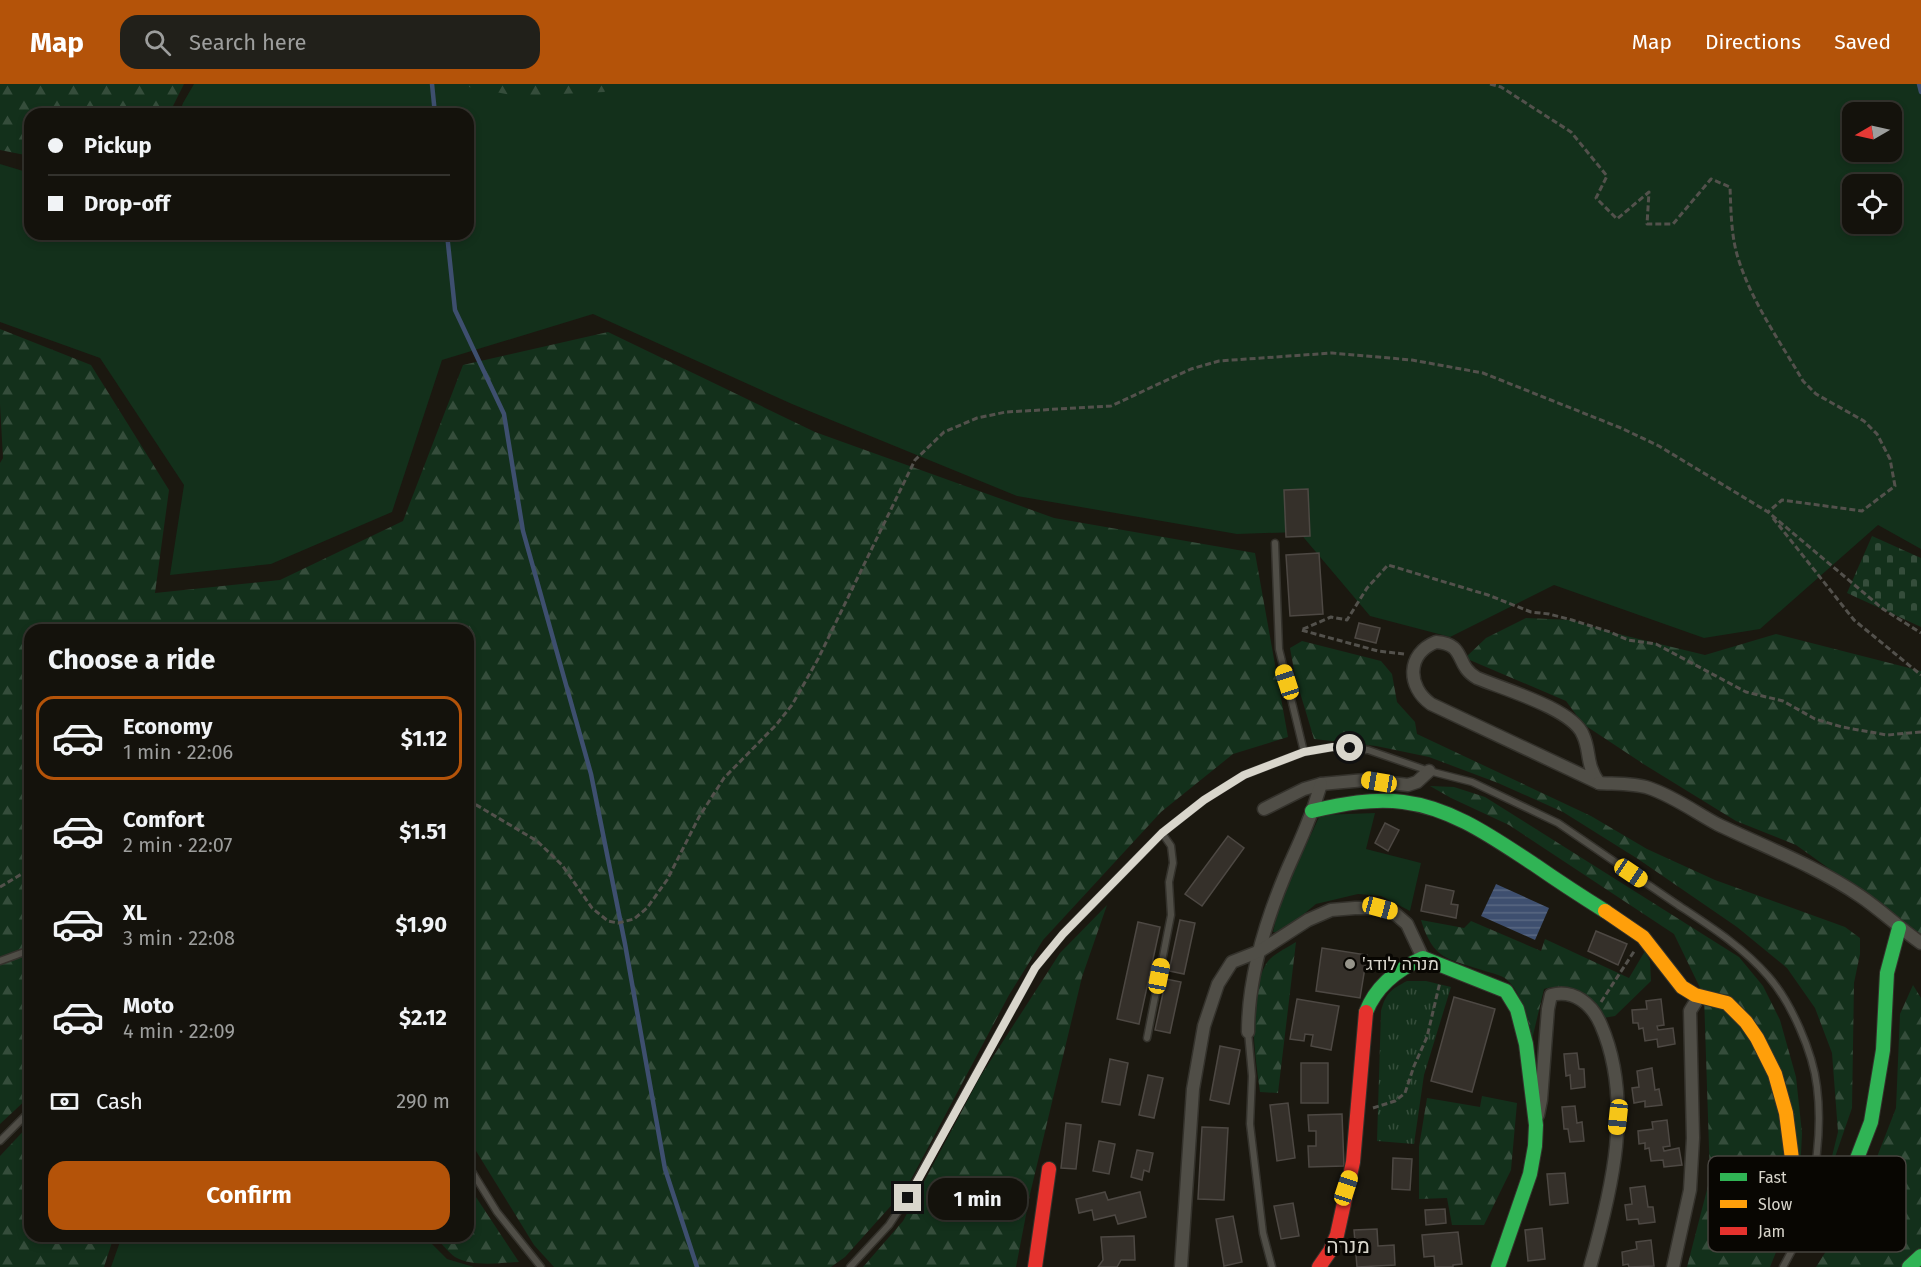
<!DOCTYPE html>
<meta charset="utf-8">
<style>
:root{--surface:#14120c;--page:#21201a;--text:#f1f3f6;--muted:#9d9e9d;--line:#33322d;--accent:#b45309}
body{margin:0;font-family:"Fira Sans",Heebo,sans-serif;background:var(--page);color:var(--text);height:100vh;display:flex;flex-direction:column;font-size:22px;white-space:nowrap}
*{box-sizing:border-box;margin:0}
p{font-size:20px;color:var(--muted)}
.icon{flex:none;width:33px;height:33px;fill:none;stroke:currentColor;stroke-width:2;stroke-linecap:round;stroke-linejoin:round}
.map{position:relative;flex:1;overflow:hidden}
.details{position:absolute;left:24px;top:540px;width:450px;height:618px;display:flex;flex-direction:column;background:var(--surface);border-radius:18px;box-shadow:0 3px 9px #0003,0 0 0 2px var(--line)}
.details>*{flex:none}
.hud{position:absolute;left:24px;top:24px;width:450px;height:132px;border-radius:18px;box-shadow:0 3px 9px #0003,0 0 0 2px var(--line);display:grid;align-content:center;height:132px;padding:0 24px;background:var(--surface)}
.needle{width:39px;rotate:261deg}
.buttons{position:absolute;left:1842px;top:18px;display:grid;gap:12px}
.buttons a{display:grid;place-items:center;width:60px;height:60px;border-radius:12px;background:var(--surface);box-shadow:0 3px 9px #0003,0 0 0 2px var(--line);font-size:30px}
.end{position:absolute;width:27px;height:27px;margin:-14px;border:8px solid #d9d6cc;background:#111;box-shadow:0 0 0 3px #111}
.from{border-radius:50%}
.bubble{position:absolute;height:42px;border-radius:18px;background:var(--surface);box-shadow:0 3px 9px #0003,0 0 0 2px var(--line);font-size:20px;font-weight:700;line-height:42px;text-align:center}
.car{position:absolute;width:18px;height:36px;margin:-18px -9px;border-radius:8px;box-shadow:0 0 4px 2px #0007;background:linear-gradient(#f5c518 24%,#345 0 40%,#f5c518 0 76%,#345 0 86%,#f5c518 0)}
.hud b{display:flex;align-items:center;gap:21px;height:57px;font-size:22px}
.hud b+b{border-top:2px solid var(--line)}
.hud i{width:15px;height:15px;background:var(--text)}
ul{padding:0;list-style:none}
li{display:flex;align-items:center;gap:18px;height:84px;margin:0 12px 9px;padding:0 12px;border:3px solid transparent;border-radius:18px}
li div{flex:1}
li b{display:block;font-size:22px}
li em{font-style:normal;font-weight:700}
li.current{border-color:var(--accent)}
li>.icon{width:54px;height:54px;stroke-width:1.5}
h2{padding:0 24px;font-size:27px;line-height:72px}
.pay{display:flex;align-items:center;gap:15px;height:66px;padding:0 24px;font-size:22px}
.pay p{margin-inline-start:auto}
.button{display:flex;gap:12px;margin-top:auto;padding:12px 24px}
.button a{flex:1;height:69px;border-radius:18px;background:var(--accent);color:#fff;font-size:24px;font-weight:700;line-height:69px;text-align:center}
header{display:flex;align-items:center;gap:36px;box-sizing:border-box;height:84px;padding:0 30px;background:var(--accent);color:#fff}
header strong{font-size:28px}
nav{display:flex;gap:33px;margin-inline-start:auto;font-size:21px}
.search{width:420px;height:54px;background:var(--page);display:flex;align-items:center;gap:15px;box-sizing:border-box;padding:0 21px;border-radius:18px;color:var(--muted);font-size:22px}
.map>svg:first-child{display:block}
</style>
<header>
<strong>Map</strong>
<div class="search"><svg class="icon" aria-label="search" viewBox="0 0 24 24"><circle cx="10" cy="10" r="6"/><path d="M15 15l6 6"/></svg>Search here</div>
<nav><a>Map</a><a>Directions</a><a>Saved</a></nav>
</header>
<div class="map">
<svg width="1921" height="1183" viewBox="0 0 1921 1183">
<defs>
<pattern id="forest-firs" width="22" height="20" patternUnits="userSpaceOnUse" patternTransform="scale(1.5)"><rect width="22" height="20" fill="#13301b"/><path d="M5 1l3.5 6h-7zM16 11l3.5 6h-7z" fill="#354d3b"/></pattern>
<pattern id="cemetery-stones" width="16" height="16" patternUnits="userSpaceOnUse" patternTransform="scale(1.5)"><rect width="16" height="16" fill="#13301b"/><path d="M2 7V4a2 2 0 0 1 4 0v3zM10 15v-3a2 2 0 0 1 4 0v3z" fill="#354d3b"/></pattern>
<pattern id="park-tufts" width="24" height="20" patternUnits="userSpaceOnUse" patternTransform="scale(1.5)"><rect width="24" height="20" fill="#13301b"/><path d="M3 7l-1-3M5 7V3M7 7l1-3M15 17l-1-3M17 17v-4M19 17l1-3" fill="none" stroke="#354d3b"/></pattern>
<pattern id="water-rules" width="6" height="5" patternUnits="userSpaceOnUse" patternTransform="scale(1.5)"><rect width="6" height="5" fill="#3e4f6f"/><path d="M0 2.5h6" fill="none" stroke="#596882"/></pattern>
</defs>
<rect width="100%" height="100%" fill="#1b1810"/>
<g fill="#13301b" fill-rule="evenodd">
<path d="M194 0H1921V465L1878 441 1760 545 1704 554 1554 501 1450 553 1370 532 1299 448 1237 450 1017 412 792 320 593 230 442 276 392 428 271 480 170 491 184 401 100 274 0 238V80L30 89V150H468V30H179L183 19ZM1852 28H1892V68H1852ZM1852 100H1892V140H1852Z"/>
<polygon points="1375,729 1366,765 1421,779 1410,827 1381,812 1358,810 1316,820 1282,848 1273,848 1280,817 1320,731"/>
<polygon points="122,1152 422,1152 426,1154 447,1175 474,1183 111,1183"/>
</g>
<g fill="url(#forest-firs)">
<polygon points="0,0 184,0 169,30 30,30 30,72 0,66"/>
<polygon points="469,0 618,0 604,8 516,12 469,3"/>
<polygon points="0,245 91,281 169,406 155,509 280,496 403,437 463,281 608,248 815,348 1054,434 1255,469 1288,653 1233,670 1161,728 1043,856 1009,911 906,1105 845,1173 831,1183 554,1183 534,1161 468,1054 468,546 30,546 30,1012 0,1040 0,379 3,374 0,320"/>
<polygon points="1526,534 1572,536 1610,548 1705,571 1776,550 1921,587 1921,850 1796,761 1736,737 1645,681 1583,640 1566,617 1465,574 1486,554"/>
<polygon points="1302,557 1381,577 1392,590 1397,618 1415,638 1417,650 1591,732 1647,765 1715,796 1845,843 1860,854 1860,870 1854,899 1852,1024 1824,1105 1838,1048 1832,969 1815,924 1787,884 1737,843 1638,775 1563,728 1498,699 1429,673 1376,662 1314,655 1295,592 1290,564"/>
<polygon points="1430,702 1454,703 1485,713 1739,873 1763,902 1780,936 1796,993 1802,1049 1799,1111 1770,1183 1687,1183 1710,1094 1704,912 1674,850 1509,741 1451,714"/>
<polygon points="1107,821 1082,893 1030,1110 1016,1183 863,1183 903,1137 980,993 1060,869"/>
<path d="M1421 836 1464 844 1471 837 1541 867 1545 855 1629 894 1645 867 1650 877 1651 897 1615 932 1603 934C1583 915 1573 896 1544 905L1530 964C1526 941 1525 911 1506 895 1501 891 1491 889 1485 887 1447 874 1434 877 1421 836Z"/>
<path d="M1296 858 1278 1009 1260 1008C1255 970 1246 915 1266 880 1271 871 1287 864 1296 858Z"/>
<polygon points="1913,901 1921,914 1921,1183 1816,1183 1863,1109 1896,1024 1900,930"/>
<polygon points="1482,1012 1517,1019 1511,1086 1484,1141 1452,1141 1447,1114 1419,1115 1419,1063 1427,1014 1480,1023"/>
<polygon points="30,1040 30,1152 114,1152 104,1183 0,1183 0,1072"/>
<path d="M468 1101 519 1178C500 1179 472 1183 455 1173 448 1168 441 1159 435 1152H468Z"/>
</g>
<polygon fill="url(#cemetery-stones)" points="1872,452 1921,474 1921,543 1847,509"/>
<path fill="url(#park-tufts)" d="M1407 897H1426L1451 903 1424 991 1414 1060 1377 1057 1381 927C1386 909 1390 906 1407 897Z"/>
<polygon fill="url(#water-rules)" points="1496,800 1549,824 1535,856 1481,832"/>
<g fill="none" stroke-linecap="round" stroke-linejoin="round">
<g stroke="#3e4f6f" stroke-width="4.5">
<polyline points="432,0 435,30"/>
<polyline points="1919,0 1921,8"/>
<polyline points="447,150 455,226 504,330 523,447 591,690 625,860 665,1085 697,1183"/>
</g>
</g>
<g fill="#35302a" stroke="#4d4843" stroke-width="1.5">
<polygon points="1308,405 1310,452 1286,453 1284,406"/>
<polygon points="1319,469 1323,530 1290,532 1286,471"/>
<polygon points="1359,539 1380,544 1376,559 1355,554"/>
<polygon points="1385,739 1399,746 1388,767 1375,759"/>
<polygon points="1228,752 1244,764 1202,822 1185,810"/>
<polygon points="1426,801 1454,807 1451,820 1458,821 1456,834 1421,827"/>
<polygon points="1180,836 1195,839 1184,890 1169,887"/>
<polygon points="1138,838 1160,843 1139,940 1117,935"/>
<polygon points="1596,847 1627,860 1618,881 1588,867"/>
<polygon points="1322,864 1367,871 1360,914 1316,907"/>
<polygon points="1166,895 1181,898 1170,949 1155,946"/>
<polygon points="1454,913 1495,925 1472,1008 1431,997"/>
<polygon points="1297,915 1339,922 1331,966 1311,962 1313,951 1305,950 1304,957 1290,955"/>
<polygon points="1661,915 1664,941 1657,942 1658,946 1673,944 1675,960 1658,963 1657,955 1645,957 1643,944 1639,945 1638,939 1633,939 1632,926 1647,925 1646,917"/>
<polygon points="1220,962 1240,966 1229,1020 1210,1016"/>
<polygon points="1577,969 1579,985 1584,985 1585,1003 1571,1005 1570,991 1566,992 1564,970"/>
<polygon points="1110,975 1128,979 1120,1021 1102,1018"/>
<rect x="1301" y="979" width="27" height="40"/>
<polygon points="1652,984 1655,1006 1659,1005 1662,1021 1645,1023 1645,1017 1634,1019 1632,1004 1639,1003 1637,987"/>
<polygon points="1148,991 1163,994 1154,1034 1139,1031"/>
<polygon points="1288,1019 1295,1074 1277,1077 1270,1021"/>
<polygon points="1575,1022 1577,1039 1582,1038 1584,1057 1570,1058 1568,1045 1564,1045 1562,1023"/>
<polygon points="1342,1030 1344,1082 1309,1083 1308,1062 1316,1062 1316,1047 1309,1047 1308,1031"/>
<polygon points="1667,1036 1670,1062 1663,1063 1664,1067 1679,1064 1682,1081 1664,1083 1663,1076 1651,1077 1649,1064 1645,1065 1645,1059 1639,1060 1638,1047 1653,1045 1652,1038"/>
<polygon points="1066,1039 1081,1041 1076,1085 1061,1084"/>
<polygon points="1202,1043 1228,1044 1224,1116 1198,1115"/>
<polygon points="1099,1057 1115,1060 1109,1090 1093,1087"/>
<polygon points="1137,1066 1153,1069 1149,1088 1144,1086 1142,1096 1131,1093"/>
<polygon points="1393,1074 1412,1075 1410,1106 1392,1105"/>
<polygon points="1565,1089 1568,1119 1550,1121 1547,1090"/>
<polygon points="1645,1102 1648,1123 1653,1123 1655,1138 1639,1140 1638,1135 1627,1136 1625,1121 1632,1120 1630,1104"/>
<polygon points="1105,1108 1108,1116 1140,1108 1146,1133 1118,1140 1115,1131 1094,1136 1092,1126 1079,1129 1076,1115"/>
<polygon points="1293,1119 1299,1152 1281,1155 1274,1122"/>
<polygon points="1445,1125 1446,1139 1426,1141 1425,1126"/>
<polygon points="1233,1132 1242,1178 1224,1182 1216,1135"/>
<polygon points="1542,1144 1545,1175 1528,1177 1525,1146"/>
<polygon points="1377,1145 1378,1162 1394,1161 1395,1181 1357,1183 1354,1146"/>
<polygon points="1458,1148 1462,1180 1453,1181 1453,1183 1435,1183 1434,1172 1424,1173 1422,1151"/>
<polygon points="1134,1152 1135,1176 1121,1176 1117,1183 1098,1183 1103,1176 1101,1153"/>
<polygon points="1651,1156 1654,1182 1629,1183 1628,1180 1623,1181 1622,1168 1637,1165 1636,1158"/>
</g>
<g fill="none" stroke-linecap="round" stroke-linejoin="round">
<g stroke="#34322c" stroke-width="9">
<g id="lane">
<polyline points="1275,459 1279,565 1304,668"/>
<polyline points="0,877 30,866"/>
<polyline points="1248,948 1252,992 1250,1040 1263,1149 1272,1183"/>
<polyline points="1147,954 1171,831 1169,798 1173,779 1171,762 1162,749"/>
<polyline points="0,1057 30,1027"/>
<polyline points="468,1081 497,1128 541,1183"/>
<path d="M850 1183 889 1141 907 1114 1035 884 1063 850 1162 749 1204 716 1244 691 1304 668 1333 663 1368 666 1429 687 1472 698 1558 739C1597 766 1636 792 1675 819 1708 841 1742 862 1768 892 1791 918 1813 968 1817 1003 1823 1050 1814 1093 1805 1139L1801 1148"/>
<polyline points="1783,1183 1797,1157"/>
</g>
</g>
<g stroke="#34322c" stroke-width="15">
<g id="street">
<path d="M1436 558C1467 560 1454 581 1477 594 1503 605 1573 625 1583 651 1591 668 1585 679 1599 699L1431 620C1407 603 1406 570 1436 558Z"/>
<path d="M1599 699C1614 700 1634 699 1649 704 1673 712 1695 728 1717 740 1765 763 1816 782 1860 812 1881 826 1899 844 1921 859"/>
<polyline points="1264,725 1304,705 1321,700 1365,696 1408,701 1417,698 1429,687"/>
<path d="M1248 948C1248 896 1265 839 1285 791 1293 772 1302 754 1309 735 1314 724 1317 712 1321 700"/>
<path d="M1538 1031 1541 1016 1548 925 1551 911C1574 905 1592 920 1601 941 1634 1017 1612 1106 1590 1183"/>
<polyline points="1181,1183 1193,1005 1204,942 1218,900 1232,878 1260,867 1308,836 1331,826 1355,824 1379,824 1392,827 1407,840 1423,874"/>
<polyline points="1673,1183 1690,1106 1693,1054 1690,927 1698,914"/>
</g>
</g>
<g stroke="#34322c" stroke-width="16">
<g id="fast">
<path d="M1312 727C1342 720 1373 714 1403 718 1453 724 1495 755 1535 781 1558 797 1581 812 1605 827"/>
<path d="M1366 928C1376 902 1398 885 1423 874L1506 907 1517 925 1526 960 1536 1041 1535 1062 1530 1090 1498 1183"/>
<polyline points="1840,1119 1871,1038 1883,966 1887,889 1899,844"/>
<polyline points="1909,1183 1921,1172"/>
</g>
</g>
<g stroke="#34322c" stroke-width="16">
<polyline id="slow" points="1605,827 1643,853 1682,903 1695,911 1727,919 1746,938 1757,954 1775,990 1786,1029 1792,1075 1790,1119 1798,1155 1819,1142 1840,1119"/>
</g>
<g stroke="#34322c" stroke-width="16">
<g id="jam">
<polyline points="1035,1183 1049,1085"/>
<polyline points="1319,1183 1330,1167 1337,1151 1353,1078 1366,928"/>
</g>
</g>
<g stroke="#53514c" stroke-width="3" stroke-dasharray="6 3" stroke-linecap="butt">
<path d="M1490 0 1501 3 1571 48 1607 92 1596 114 1617 135 1649 108 1647 140H1673L1711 95 1730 103C1731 127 1731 154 1739 177 1753 220 1781 259 1803 297L1816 310 1864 337 1877 350 1890 375 1895 402 1862 427 1782 416 1768 428"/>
<polyline points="1773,434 1854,536 1921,591"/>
<polyline points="1404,570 1378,567 1301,546 1331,533 1347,536 1367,504 1388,481 1488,511 1531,528 1549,530 1572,536 1610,548 1628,556 1656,560 1746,608 1783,617 1815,635 1842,643 1887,651 1921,648"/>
<polyline points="468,716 537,757 562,781 592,824 608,837 618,839 634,835 647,824 667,796 699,733 724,694 776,641 792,621 818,575 915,376 944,348 977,334 1006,328 1111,322 1191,285 1219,277 1332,269 1412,276 1483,289 1621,344 1659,362 1768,428 1883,525 1921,549"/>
<polyline points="0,803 30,785"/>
<polyline points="1601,918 1635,866"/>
<polyline points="1373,1024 1395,1017 1405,1009 1414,982 1427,953 1440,898"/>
</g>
<use href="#lane" stroke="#504e47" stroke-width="6"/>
<use href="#street" stroke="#504e47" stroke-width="12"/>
<use href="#fast" stroke="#30b455" stroke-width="14"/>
<use href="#slow" stroke="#ff9f0a" stroke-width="14"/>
<use href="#jam" stroke="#e5322d" stroke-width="14"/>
</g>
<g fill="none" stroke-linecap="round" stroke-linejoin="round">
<polyline stroke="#d9d6cc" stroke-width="8" points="908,1114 1035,884 1063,850 1162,749 1204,716 1244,691 1304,668 1333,663 1350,664"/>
</g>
<circle fill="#96948a" stroke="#080602" stroke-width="2" cx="1350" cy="880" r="6"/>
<g text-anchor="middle" stroke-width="6" stroke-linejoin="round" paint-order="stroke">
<g font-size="18" fill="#d9d6cc" stroke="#080602" text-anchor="start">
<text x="1362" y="886">'מנרה לודג</text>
</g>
<g font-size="21" fill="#d9d6cc" stroke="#080602">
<text x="1348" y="1169">מנרה</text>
</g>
</g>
<rect x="1708" y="1072" width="198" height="96" rx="9" fill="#080602" stroke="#47443f" stroke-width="1.5"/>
<rect x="1720" y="1089" width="27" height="8" fill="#30b455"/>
<rect x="1720" y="1116" width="27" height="8" fill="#ff9f0a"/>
<rect x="1720" y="1143" width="27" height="8" fill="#e5322d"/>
<g font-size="16" fill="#d9d6cc">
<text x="1758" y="1099">Fast</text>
<text x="1758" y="1126">Slow</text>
<text x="1758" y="1153">Jam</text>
</g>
</svg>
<div class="buttons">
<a><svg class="needle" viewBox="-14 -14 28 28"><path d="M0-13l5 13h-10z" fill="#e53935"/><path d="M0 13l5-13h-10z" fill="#9d9e9d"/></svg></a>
<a><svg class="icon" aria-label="locate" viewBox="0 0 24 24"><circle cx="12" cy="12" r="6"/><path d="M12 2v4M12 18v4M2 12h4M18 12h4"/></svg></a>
</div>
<i class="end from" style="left:1350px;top:664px"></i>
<i class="end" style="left:908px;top:1114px"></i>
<div class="bubble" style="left:928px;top:1094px;width:99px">1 min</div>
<i class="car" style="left:1287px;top:598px;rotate:342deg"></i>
<i class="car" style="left:1379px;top:698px;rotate:280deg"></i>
<i class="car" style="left:1631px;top:789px;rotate:124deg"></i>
<i class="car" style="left:1380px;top:824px;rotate:105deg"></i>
<i class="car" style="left:1159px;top:892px;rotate:11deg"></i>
<i class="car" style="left:1618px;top:1033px;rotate:186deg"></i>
<i class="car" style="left:1346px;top:1104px;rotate:18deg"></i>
<div class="hud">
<b><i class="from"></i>Pickup</b>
<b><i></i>Drop-off</b>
</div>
<section class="details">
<h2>Choose a ride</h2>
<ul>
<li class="current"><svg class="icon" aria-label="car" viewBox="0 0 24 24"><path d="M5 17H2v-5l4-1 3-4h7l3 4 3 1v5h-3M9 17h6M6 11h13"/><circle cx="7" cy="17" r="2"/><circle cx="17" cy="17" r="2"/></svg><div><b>Economy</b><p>1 min · 22:06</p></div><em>$1.12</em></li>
<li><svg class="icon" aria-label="car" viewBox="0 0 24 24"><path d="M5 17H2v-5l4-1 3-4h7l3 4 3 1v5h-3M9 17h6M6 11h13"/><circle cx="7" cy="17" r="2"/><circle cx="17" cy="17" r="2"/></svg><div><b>Comfort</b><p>2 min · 22:07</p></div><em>$1.51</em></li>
<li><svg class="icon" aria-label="car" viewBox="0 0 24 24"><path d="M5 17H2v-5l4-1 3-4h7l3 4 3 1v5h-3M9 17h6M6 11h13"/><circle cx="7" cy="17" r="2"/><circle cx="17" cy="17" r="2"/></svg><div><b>XL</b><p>3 min · 22:08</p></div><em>$1.90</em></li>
<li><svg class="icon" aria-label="car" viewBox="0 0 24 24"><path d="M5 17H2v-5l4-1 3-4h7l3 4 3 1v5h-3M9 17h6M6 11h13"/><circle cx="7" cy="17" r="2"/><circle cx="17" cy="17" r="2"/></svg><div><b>Moto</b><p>4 min · 22:09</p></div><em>$2.12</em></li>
</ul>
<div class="pay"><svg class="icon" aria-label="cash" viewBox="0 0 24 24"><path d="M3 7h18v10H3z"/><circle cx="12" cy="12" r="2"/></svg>Cash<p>290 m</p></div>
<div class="button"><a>Confirm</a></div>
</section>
</div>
